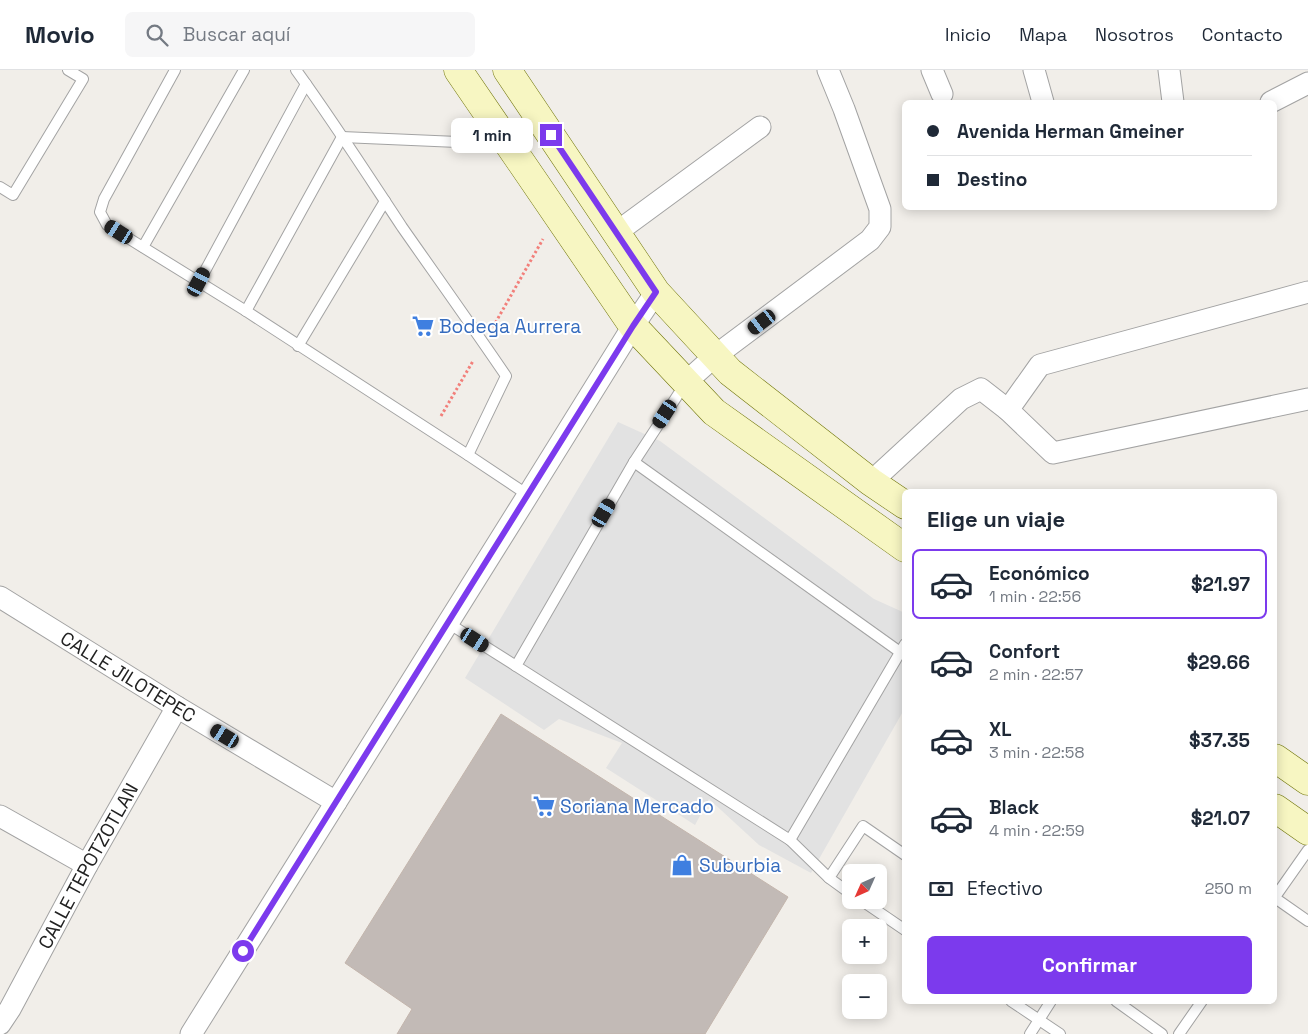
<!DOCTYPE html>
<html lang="es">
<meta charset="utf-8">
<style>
:root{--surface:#fff;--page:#f6f6f7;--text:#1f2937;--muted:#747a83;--line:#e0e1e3;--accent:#7c3aed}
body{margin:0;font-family:"Space Grotesk",sans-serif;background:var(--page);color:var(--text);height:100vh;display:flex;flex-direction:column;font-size:19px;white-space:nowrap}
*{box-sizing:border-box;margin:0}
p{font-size:16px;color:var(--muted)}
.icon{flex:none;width:28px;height:28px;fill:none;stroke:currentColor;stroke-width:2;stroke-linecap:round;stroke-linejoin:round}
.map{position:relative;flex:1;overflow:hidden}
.sheet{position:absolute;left:902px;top:419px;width:375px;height:515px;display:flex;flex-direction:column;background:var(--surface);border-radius:8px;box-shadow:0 2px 12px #0003}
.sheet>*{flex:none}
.top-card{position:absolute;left:902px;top:30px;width:375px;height:110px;border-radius:8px;box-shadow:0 2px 12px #0003;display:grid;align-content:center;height:110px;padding:0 25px;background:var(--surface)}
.needle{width:32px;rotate:225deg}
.buttons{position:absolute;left:842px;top:794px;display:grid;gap:10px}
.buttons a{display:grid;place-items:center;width:45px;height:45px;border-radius:8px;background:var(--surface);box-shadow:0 2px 12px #0003;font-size:25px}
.end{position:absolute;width:22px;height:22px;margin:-11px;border:6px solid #7c3aed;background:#fff;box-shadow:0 0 0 2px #fff}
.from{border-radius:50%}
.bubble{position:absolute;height:35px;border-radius:8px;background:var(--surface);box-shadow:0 2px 12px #0003;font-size:16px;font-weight:700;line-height:35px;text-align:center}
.car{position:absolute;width:15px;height:30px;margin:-15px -8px;border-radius:6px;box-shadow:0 0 4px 1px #0007;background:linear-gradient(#222 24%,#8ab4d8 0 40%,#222 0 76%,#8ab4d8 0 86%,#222 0)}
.top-card b{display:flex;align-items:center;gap:18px;height:48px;font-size:19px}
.top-card b+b{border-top:1px solid var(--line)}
.top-card i{width:12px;height:12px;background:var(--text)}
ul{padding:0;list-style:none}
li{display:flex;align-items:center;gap:15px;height:70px;margin:0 10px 8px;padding:0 15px;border:2px solid transparent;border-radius:8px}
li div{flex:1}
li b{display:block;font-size:19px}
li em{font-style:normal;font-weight:700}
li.selected{border-color:var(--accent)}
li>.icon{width:45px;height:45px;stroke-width:1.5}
h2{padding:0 25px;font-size:22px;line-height:60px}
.pay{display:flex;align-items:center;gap:12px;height:55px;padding:0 25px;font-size:19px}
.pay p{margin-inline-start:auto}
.cta{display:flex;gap:10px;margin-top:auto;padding:10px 25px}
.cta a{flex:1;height:58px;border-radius:8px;background:var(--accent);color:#fff;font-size:20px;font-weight:700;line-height:58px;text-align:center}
header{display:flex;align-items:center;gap:30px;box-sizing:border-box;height:70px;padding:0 25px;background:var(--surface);border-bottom:1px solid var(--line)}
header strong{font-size:24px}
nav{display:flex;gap:28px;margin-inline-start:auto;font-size:18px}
.search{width:350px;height:45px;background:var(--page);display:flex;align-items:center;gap:12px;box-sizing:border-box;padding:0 18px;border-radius:8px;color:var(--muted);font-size:19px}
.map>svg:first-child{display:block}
</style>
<header>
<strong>Movio</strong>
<div class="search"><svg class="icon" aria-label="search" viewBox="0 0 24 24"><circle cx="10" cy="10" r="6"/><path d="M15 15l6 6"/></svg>Buscar aquí</div>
<nav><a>Inicio</a><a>Mapa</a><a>Nosotros</a><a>Contacto</a></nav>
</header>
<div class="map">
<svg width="1308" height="964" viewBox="0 0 1308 964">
<rect width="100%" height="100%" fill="#f1eee9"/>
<polygon fill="#e2e2e2" points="618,352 660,371 874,529 905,543 905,638 811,803 759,775 709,729 695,755 606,698 622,673 559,649 544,660 465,608"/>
<polygon fill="#c2bab6" stroke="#c3b5ac" points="501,644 788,827 705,964 397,964 412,939 345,893"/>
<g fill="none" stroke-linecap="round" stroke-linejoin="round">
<g stroke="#a3a3a3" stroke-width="12">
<g id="service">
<path d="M175 0 104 129 100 142 107 155 246 241 468 385 506 306C472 256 437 207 402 157 367 104 333 51 296 0"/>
<polyline points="0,117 13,125 83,9 68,0"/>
<polyline points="143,177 244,0"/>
<polyline points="199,212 306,14"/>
<polyline points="246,241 342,67 504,74"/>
<polyline points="298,276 385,131"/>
<polyline points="685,314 634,392 516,596 790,770 905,574"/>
<polyline points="468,385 528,425"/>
<polyline points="634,392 900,582"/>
<polyline points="448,553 516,596"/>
<polyline points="790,770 829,808"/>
<polyline points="851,824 829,808 863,756 905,785"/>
<polyline points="1275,827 1308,780"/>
<polyline points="1275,828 1308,851"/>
<polyline points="861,830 905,860"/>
<polyline points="1011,931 1060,964"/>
<polyline points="1116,931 1162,964"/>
<polyline points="1030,964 1051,931"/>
<polyline points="1179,964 1202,931"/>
</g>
</g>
<g stroke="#a3a3a3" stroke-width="23">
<g id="minor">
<polyline points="932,0 942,24"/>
<polyline points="1034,0 1043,32"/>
<polyline points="1169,0 1173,32"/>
<polyline points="1271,32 1308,13"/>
<polyline points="617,162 760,57"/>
<polyline points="686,312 715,286 870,170 880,157 880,139 844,39 828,0"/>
<polyline points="1008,340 1040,295 1308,222"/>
<polyline points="871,412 961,329 981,319 1008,340 1053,383 1308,329"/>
<path id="s1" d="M0 527 177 637 336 732"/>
<polyline points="0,746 87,795"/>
<path id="s2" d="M0 954 10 939 87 795 177 637"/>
<polyline points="191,964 528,425 633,256 656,222"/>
</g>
</g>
<g stroke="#71760c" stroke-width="29">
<g id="secondary">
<polyline points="458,0 633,256 714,342 905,478"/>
<polyline points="507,0 656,222 730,302 871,412 905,435"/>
<polyline points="1275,688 1308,711"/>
<polyline points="1275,738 1308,761"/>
</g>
</g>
<g stroke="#f27f7a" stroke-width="3" stroke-dasharray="2.5 2.5" stroke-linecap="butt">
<polyline points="493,257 543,169"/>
<polyline points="441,346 473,291"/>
</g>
<use href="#service" stroke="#fff" stroke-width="10"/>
<use href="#minor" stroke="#fff" stroke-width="21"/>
<use href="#secondary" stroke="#f7f6c2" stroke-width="28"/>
</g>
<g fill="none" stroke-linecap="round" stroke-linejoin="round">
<polyline stroke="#7c3aed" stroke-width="6" points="243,881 633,256 656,222 551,65"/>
</g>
<defs>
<g id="supermarket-bare" transform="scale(1.725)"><path d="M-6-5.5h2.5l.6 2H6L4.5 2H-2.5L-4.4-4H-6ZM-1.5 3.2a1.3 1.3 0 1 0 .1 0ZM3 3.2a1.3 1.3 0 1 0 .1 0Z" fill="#3f7fe0" stroke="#fff" stroke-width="2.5" paint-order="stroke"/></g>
<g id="shop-bare" transform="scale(1.725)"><path d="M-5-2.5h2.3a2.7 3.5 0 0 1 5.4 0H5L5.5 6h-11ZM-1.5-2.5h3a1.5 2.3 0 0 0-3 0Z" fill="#3f7fe0" stroke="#fff" stroke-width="2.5" paint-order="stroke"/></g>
</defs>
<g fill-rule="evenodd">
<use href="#supermarket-bare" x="423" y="256"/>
<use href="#supermarket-bare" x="544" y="736"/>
<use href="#shop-bare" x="682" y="795"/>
</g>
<g text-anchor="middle" stroke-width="4" stroke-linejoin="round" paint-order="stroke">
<g font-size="19" fill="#366cbe" stroke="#fff" text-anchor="start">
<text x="439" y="263">Bodega Aurrera</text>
<text x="560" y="743">Soriana Mercado</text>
<text x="699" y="802">Suburbia</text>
</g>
<g font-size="19" fill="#222" stroke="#fff">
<text dy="7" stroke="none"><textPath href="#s1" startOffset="151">CALLE JILOTEPEC</textPath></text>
<text dy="7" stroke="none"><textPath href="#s2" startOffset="181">CALLE TEPOTZOTLAN</textPath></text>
</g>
</g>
</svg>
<div class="buttons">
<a><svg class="needle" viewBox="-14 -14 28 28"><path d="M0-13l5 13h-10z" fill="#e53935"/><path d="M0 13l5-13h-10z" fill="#747a83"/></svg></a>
<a>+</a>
<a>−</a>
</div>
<i class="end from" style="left:243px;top:881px"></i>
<i class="end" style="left:551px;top:65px"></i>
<div class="bubble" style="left:451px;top:48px;width:82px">1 min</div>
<i class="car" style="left:119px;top:162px;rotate:302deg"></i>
<i class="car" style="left:199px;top:212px;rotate:28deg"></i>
<i class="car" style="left:762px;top:252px;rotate:233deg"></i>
<i class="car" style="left:665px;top:344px;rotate:213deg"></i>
<i class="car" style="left:604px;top:443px;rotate:30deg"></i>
<i class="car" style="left:475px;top:570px;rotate:123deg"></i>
<i class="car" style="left:225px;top:666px;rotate:301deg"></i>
<div class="top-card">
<b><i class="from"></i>Avenida Herman Gmeiner</b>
<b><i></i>Destino</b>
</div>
<section class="sheet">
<h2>Elige un viaje</h2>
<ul>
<li class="selected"><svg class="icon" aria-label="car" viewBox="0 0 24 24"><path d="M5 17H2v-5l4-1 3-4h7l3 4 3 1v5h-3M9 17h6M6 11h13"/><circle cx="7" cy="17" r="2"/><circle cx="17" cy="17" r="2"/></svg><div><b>Económico</b><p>1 min · 22:56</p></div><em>$21.97</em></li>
<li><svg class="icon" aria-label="car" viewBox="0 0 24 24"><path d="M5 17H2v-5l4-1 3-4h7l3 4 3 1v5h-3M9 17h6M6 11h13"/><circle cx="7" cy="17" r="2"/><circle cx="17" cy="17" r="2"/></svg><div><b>Confort</b><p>2 min · 22:57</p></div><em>$29.66</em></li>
<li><svg class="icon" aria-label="car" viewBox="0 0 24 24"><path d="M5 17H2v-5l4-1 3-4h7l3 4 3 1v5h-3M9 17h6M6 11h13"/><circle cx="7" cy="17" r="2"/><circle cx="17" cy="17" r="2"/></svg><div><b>XL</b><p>3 min · 22:58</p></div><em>$37.35</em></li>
<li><svg class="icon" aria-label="car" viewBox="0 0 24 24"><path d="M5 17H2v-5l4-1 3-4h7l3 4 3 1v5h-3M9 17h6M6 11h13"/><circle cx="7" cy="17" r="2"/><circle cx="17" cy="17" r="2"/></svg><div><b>Black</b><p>4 min · 22:59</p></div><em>$21.07</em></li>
</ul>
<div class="pay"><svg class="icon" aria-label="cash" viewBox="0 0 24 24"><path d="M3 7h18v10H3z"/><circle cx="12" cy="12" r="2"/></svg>Efectivo<p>250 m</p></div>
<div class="cta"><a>Confirmar</a></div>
</section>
</div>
